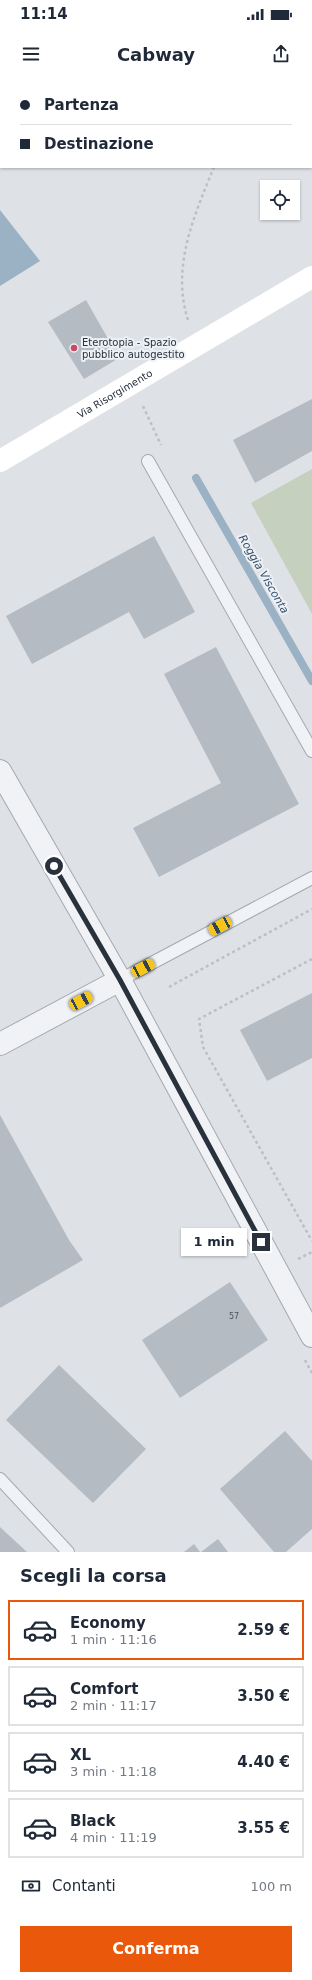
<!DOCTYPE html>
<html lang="it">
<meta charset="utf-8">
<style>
:root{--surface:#fff;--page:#f2f2f3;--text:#1f2937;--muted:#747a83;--line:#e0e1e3;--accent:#ea580c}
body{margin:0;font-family:"DejaVu Sans",sans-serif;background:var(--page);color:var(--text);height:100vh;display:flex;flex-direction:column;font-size:15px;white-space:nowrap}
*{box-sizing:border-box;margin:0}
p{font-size:13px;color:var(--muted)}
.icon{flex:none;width:22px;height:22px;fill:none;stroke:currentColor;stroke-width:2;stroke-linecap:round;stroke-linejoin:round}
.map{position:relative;height:1472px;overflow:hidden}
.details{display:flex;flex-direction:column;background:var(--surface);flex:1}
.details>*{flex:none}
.top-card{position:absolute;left:0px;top:0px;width:312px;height:88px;box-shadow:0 1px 3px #0004;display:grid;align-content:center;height:88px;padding:0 20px;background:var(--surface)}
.controls{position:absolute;left:260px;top:100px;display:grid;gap:8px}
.controls a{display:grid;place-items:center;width:40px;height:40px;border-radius:0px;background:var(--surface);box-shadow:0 1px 3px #0004;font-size:20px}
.end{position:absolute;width:18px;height:18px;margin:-9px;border:5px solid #28313c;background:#fff;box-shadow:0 0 0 2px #fff}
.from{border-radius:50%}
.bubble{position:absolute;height:28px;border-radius:0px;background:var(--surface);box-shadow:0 1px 3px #0004;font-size:13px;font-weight:700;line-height:28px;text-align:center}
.car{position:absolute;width:12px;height:24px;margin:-12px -6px;border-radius:5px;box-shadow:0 0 3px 1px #0007;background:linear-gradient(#f5c518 24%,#345 0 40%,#f5c518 0 76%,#345 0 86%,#f5c518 0)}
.top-card b{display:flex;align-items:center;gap:14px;height:38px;font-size:15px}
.top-card b+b{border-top:1px solid var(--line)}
.top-card i{width:10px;height:10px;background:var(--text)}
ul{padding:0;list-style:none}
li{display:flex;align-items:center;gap:12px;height:60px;margin:0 8px 6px;padding:0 12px;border:2px solid var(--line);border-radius:0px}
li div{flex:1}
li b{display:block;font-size:15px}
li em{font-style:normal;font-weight:700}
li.selected{border-color:var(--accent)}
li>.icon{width:36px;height:36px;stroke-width:1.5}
h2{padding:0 20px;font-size:18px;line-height:48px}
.pay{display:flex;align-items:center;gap:10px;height:44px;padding:0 20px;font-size:15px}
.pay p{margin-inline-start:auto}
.primary-button{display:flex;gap:8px;margin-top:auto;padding:8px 20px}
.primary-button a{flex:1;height:46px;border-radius:0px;background:var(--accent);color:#fff;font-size:16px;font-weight:700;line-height:46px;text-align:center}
.status{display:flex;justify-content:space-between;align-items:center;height:28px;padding:0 20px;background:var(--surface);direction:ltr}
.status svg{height:11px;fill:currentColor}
header{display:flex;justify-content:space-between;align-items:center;height:52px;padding:0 20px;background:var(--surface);font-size:18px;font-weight:700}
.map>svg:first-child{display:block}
</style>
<div class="status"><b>11:14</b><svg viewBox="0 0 49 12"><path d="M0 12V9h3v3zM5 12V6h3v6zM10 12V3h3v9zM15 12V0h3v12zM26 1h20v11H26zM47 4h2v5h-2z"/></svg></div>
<header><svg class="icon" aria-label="menu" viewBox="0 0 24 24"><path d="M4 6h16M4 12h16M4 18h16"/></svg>Cabway<svg class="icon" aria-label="share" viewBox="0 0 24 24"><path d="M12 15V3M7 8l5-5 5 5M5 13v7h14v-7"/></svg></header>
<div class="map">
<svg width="312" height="1472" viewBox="0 0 312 1472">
<rect width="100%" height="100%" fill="#dee2e6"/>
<polygon fill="#c5d0bf" points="312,389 312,534 251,423"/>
<polygon fill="#9bb2c4" points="0,130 40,181 0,206"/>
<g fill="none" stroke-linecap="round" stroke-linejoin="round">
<polyline stroke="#9bb2c4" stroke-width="8" points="196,398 312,601"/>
</g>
<g fill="#b5bbc3">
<polygon points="86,220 119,278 84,299 48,242"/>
<polygon points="312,319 312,371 255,403 233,360"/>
<polygon points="154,456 195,532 144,559 129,532 32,584 6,536"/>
<polygon points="216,567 299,724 159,797 133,748 221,703 164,594"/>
<polygon points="312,913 312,978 267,1001 240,950"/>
<polygon points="0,1035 69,1160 83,1180 0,1228"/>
<polygon points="230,1202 268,1260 180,1318 142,1260"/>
<polygon points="59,1285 146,1369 93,1423 6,1340"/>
<polygon points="285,1351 312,1381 312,1449 286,1472 274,1472 220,1409"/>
<polygon points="0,1447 27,1472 0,1472"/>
<polygon points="218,1459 228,1472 201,1472"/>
<polygon points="194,1464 200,1472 184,1472"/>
</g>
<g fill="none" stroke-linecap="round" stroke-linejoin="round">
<g stroke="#a4a9b0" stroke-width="14">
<g id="lane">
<polyline points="148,381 312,671"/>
<polyline points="120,900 312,798"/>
<polyline points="0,1399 68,1472"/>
</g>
</g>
<g stroke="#a4a9b0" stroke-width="24">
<g id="street">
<polyline points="0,691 120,900 312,1256"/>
<polyline points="0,964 120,900"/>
</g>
</g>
<g stroke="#bcc0c5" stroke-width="2.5" stroke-dasharray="3 3" stroke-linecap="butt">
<polyline points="208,0 209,1"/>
<path d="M188 240C171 187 194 136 214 87"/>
<polyline points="143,326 161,365"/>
<polyline points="312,879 199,939 203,967 312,1161"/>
<polyline points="169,907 312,829"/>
<polyline points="298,1179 312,1172"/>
<polyline points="305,1280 312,1293"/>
</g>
<use href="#lane" stroke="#f0f2f5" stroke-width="12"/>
<use href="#street" stroke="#f0f2f5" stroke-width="22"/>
<path stroke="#fff" stroke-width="22" id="s1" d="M0 381 312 197"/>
</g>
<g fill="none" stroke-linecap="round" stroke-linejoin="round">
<polyline stroke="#28313c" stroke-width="5" points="54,786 120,900 261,1162"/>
</g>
<circle fill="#c44a65" stroke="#edf0f4" stroke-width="1.5" cx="74" cy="268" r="4"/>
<g text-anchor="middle" stroke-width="4" stroke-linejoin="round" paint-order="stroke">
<g font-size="8" fill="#4b545e">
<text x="234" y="1239">57</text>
</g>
<g font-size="10" fill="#28313c" stroke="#edf0f4" text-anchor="start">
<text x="82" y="266">Eterotopia - Spazio<tspan x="82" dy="12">pubblico autogestito</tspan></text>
</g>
<g font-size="10" fill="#28313c" stroke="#edf0f4">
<text dy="4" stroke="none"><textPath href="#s1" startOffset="133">Via Risorgimento</textPath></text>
</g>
<g font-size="11" font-style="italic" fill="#35526d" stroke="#edf0f4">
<text transform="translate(264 494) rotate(60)" y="4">Roggia Visconta</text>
</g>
</g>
</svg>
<div class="controls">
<a><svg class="icon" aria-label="locate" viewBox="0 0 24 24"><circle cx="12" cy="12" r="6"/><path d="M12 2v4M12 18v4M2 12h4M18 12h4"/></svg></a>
</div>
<i class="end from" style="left:54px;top:786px"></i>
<i class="end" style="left:261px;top:1162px"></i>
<div class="bubble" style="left:181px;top:1148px;width:66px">1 min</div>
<i class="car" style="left:220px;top:846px;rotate:242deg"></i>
<i class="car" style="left:143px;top:888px;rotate:62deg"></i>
<i class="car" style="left:81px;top:921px;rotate:62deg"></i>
<div class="top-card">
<b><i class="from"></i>Partenza</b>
<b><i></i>Destinazione</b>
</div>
</div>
<section class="details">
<h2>Scegli la corsa</h2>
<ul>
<li class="selected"><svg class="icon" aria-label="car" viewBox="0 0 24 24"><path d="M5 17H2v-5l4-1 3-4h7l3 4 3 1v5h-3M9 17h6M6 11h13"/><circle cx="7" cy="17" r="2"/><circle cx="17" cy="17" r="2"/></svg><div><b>Economy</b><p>1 min · 11:16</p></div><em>2.59 €</em></li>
<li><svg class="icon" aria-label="car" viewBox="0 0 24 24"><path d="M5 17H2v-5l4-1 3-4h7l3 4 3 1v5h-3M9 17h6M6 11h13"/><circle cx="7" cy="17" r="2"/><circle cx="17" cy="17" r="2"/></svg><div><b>Comfort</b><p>2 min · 11:17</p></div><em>3.50 €</em></li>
<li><svg class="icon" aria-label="car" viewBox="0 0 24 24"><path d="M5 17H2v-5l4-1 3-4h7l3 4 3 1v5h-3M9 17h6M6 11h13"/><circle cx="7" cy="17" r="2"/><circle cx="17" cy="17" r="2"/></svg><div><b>XL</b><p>3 min · 11:18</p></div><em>4.40 €</em></li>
<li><svg class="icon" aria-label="car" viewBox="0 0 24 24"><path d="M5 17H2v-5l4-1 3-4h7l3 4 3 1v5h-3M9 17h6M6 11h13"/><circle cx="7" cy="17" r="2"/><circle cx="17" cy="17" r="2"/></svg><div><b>Black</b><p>4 min · 11:19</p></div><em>3.55 €</em></li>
</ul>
<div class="pay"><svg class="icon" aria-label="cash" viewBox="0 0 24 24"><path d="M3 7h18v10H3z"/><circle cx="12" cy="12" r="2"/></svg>Contanti<p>100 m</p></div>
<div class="primary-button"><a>Conferma</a></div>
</section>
